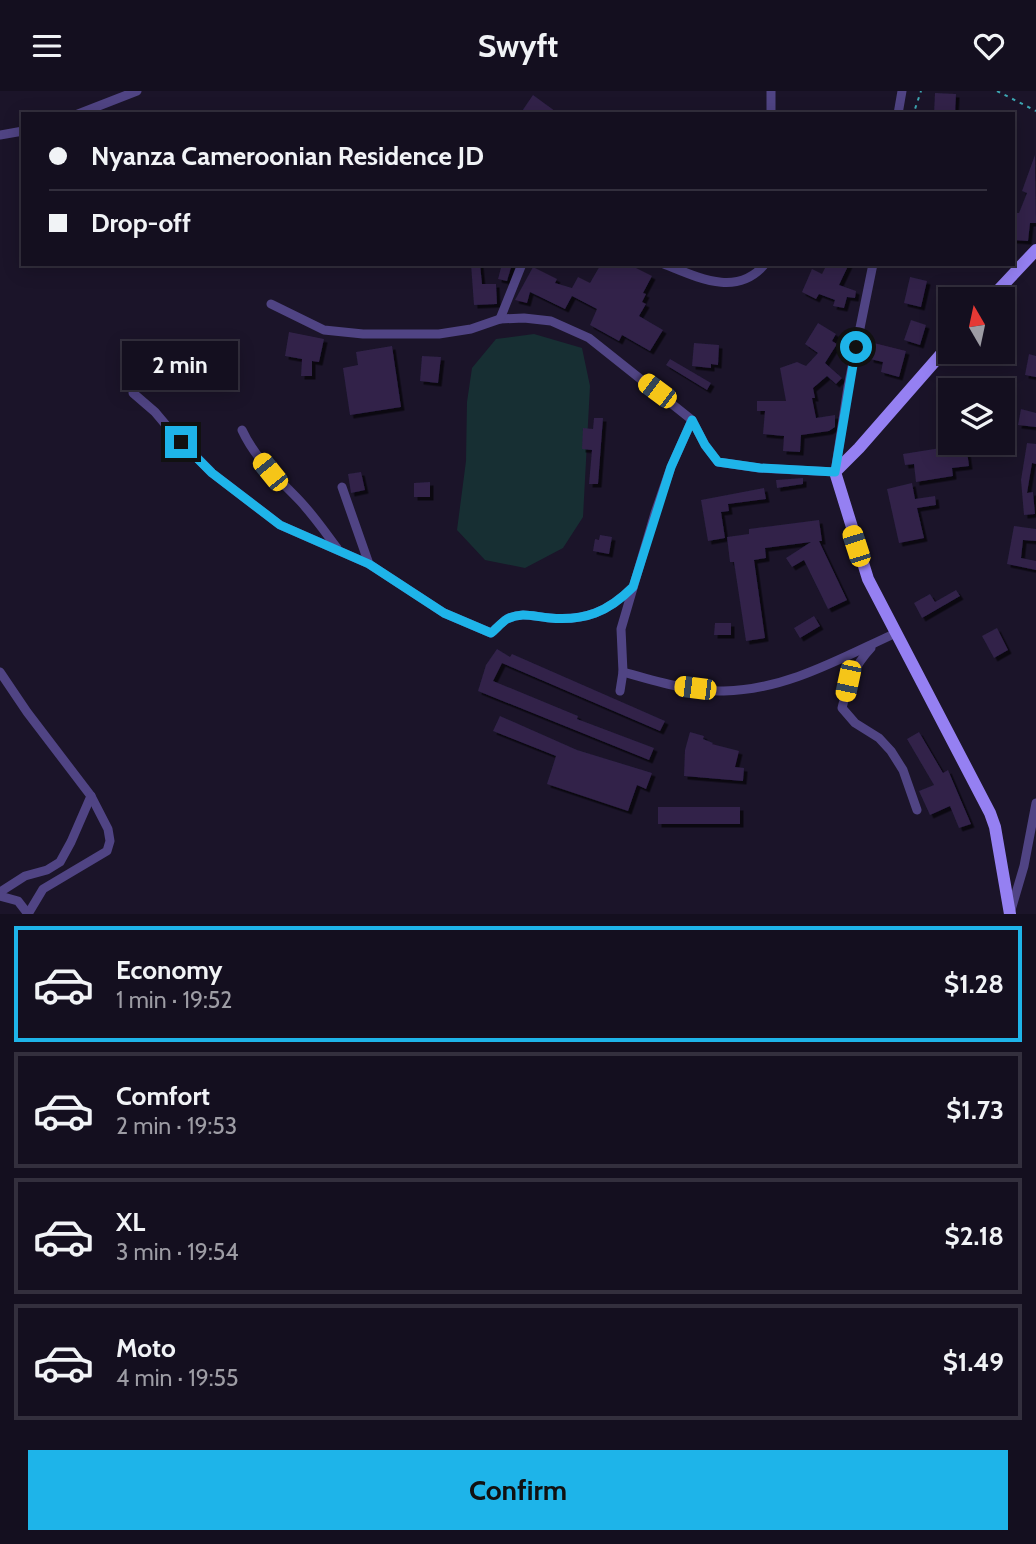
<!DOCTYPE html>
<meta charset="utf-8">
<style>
:root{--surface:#140f1f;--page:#1d1828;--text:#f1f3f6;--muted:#9d9ca4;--line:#332f3d;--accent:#1eb4e9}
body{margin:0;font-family:Cabin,sans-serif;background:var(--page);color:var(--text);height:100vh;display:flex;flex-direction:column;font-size:26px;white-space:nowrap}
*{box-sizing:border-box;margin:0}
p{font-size:23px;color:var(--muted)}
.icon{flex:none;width:38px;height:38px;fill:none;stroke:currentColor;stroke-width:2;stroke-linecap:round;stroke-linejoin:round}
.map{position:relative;height:823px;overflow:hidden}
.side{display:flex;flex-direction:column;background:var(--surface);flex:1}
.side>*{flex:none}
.top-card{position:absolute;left:21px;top:21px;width:994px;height:154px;border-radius:0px;box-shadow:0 4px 18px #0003,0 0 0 2px var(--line);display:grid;align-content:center;height:154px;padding:0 28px;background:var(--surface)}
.needle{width:46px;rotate:351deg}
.controls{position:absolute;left:938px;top:196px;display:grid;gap:14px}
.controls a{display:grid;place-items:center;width:77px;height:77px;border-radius:0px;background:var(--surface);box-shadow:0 4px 18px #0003,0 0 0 2px var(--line);font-size:35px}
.end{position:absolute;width:32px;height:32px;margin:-16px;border:9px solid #1eb4e9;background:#111;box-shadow:0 0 0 4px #111}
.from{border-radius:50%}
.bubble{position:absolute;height:49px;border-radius:0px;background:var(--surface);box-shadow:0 4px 18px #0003,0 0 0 2px var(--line);font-size:23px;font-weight:700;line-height:49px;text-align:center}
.car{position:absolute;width:21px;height:42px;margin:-21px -10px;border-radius:9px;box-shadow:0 0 5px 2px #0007;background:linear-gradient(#f5c518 24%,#345 0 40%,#f5c518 0 76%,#345 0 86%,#f5c518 0)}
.top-card b{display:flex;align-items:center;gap:24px;height:66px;font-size:26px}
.top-card b+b{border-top:2px solid var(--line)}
.top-card i{width:18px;height:18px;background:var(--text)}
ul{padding:12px 0 0;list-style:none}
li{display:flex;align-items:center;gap:21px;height:116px;margin:0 14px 10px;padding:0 14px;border:4px solid var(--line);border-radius:0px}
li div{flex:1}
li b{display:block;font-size:26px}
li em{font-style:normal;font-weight:700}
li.active{border-color:var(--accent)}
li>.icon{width:63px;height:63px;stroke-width:1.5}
.cta{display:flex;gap:14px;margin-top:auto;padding:14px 28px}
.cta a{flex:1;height:80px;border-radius:0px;background:var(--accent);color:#111;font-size:28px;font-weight:700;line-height:80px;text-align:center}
header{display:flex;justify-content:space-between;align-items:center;height:91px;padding:0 28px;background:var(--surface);font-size:32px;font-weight:700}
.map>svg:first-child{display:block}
</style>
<header><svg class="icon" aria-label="menu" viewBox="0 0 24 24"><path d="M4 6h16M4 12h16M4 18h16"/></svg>Swyft<svg class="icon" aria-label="heart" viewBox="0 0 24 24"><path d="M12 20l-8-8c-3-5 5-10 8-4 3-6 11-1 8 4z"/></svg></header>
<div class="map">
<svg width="1036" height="823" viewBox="0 0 1036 823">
<defs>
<filter id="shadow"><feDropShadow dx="3.5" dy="3.5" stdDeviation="0" flood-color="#0009"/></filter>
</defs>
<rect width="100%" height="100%" fill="#1b1429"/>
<polygon fill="#172f33" points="534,243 582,257 590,295 583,426 563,457 525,477 485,469 457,439 466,370 467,311 472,277 496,248"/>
<g fill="#302249" filter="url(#shadow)">
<polygon points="935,2 956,3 955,23 934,23"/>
<polygon points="533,4 559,23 520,23"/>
<polygon points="1035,64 1036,132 1030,132 1028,150 1013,149 1013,122 1019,122 1027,102 1022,100"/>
<polygon points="471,173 480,173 482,193 496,193 497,213 474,214"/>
<polygon points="502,173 512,173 507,190 498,188"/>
<polygon points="601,173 628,173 652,185 643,202 646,203 642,211 646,213 639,225 663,239 650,260 622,244 619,250 590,234 597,218 572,205 565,218 530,201 527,212 515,209 533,176 557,188 555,192 572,197 578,186 590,192"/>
<polygon points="827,173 849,173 839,194 856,200 855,207 847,206 844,217 833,215 835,209 819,203 816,208 802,201 812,178 822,183"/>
<polygon points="910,186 927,190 921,216 904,212"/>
<polygon points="911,229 926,234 920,254 904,249"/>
<polygon points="818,232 836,243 832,250 837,253 825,272 842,287 836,293 827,285 813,297 815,307 812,307 816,327 835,324 835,336 829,340 801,344 800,361 783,360 784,345 763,343 765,320 757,320 757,310 786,310 780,277 797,271 806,275 818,262 805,253"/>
<polygon points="289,241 324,248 319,271 312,270 312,285 301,285 302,268 285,265"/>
<polygon points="694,252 719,254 718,274 711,273 711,277 692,275"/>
<polygon points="874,252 906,260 899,286 881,281 883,271 870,268"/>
<polygon points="392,255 401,316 350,324 343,277 358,274 356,261"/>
<polygon points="1029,263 1036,265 1036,286 1025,284"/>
<polygon points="422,265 441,266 438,292 420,290"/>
<polygon points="670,268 711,292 707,299 666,274"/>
<polygon points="1021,318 1036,322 1036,336 1018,334"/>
<polygon points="594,327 603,327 598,393 589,393 592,359 582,358 583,337 593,338"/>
<polygon points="1027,352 1036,353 1036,373 1032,372 1027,402 1033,401 1035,423 1024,424 1021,389"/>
<polygon points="966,353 969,375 952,377 953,385 916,391 914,373 905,374 903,363"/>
<polygon points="361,381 365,399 351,402 348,383"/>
<polygon points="803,387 803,393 777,397 776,389"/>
<polygon points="430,391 430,406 414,406 414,392"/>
<polygon points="912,392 915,408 935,405 936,414 917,417 924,447 899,452 887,398"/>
<polygon points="764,397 766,408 728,413 729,420 721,421 725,447 708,450 701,409"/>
<polygon points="819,429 822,450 819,450 847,509 828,518 804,469 792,476 786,467 811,451 765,457 766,467 754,469 765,547 746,550 734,471 730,471 727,446 749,443 749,438"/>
<polygon points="1014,435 1036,438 1036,450 1023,449 1021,467 1036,470 1036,479 1007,473"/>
<polygon points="600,444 612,446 609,463 593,460 595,448 599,449"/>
<polygon points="956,499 960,505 922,527 914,512 930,503 935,511"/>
<polygon points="814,525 820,535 800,547 794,537"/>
<polygon points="715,532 731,532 731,544 714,544"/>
<polygon points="997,537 1008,559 994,567 982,545"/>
<polygon points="497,558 510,566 512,563 665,630 660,640 502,572 493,590 578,625 577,628 654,657 649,669 478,600 486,574"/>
<polygon points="500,625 577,659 652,682 646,698 637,694 628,720 547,693 556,665 493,640"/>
<polygon points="690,641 704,645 703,648 713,652 712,653 739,660 735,676 744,677 743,690 684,685 685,659"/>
<polygon points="919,641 943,682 948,679 971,733 959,737 950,715 930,724 919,700 934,694 907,648"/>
<rect x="658" y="716" width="82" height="17"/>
</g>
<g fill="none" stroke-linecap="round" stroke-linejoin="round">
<g stroke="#3da6b2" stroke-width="2" stroke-dasharray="3.5 5" stroke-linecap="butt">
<polyline points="997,0 1036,20"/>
<polyline points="908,22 915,18 921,0"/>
</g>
<g stroke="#504484" stroke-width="9">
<polyline points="78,23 137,0"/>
<polyline points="771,23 771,0"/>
<polyline points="898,23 902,0"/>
<polyline points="0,44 23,40"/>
<path d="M664 173C697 186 737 207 765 173"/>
<polyline points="271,213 324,239 363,243 439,243 471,238 500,228 524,227 551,230 589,247 692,329 705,354 718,371 759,377 835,381 848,296 873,173"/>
<polyline points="500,228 522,173"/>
<polyline points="133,302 155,321 171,340 212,382 280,434 369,473"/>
<path d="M242 339C256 369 278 387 300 410 314 425 325 441 337 457"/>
<path d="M342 396 369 473 444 522 491 542C496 538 502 531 507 528 523 520 534 526 550 527 585 530 608 521 633 496"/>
<path d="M871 557C854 575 848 592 842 617L855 632 879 647 891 660 903 679 917 719"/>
<polyline points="0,581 27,621 91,705 108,738 110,750 107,760 43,798 28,823"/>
<path d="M623 581C655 590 690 601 724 600 786 599 841 567 896 542"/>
<polyline points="620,600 623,581 621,538 655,422 671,376 692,329"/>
<polyline points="0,801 25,785 47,779 60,771 71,751 91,705"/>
<polyline points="0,805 18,810 28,823"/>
<polyline points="1011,819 1024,775 1036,712"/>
</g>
<g stroke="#9580f2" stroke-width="12">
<polyline points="990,208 1036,159"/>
<polyline points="950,253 859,357 835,381 868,488 990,722 995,736 1010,823"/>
</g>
</g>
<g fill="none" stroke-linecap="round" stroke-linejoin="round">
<path stroke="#1eb4e9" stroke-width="9" d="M181 351 212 382 280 434 369 473 444 522 491 542C496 538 502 531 507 528 523 520 534 526 550 527 585 530 608 521 633 496L671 376 692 329 705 354 718 371 760 377 835 381 856 256"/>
</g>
</svg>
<div class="controls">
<a><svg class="needle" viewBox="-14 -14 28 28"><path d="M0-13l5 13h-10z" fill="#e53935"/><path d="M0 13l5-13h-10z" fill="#9d9ca4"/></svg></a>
<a><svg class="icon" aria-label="layers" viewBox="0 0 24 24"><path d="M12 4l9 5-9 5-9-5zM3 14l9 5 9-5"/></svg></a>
</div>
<i class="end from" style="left:856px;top:256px"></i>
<i class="end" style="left:181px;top:351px"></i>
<div class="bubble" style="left:122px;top:250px;width:116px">2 min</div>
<i class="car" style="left:657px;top:300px;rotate:307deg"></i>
<i class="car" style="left:270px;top:381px;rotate:321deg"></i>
<i class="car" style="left:856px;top:455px;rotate:342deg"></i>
<i class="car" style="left:848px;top:590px;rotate:192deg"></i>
<i class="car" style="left:695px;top:597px;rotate:277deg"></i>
<div class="top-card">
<b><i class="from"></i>Nyanza Cameroonian Residence JD</b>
<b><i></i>Drop-off</b>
</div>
</div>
<section class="side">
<ul>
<li class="active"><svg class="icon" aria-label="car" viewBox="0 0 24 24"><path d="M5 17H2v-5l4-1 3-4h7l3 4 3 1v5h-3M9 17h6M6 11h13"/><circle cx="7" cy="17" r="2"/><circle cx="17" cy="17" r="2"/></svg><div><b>Economy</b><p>1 min · 19:52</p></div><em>$1.28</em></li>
<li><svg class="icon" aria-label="car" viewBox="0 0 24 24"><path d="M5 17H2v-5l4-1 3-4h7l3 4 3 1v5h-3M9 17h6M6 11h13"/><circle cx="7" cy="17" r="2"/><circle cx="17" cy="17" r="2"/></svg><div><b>Comfort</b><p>2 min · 19:53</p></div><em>$1.73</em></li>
<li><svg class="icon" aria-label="car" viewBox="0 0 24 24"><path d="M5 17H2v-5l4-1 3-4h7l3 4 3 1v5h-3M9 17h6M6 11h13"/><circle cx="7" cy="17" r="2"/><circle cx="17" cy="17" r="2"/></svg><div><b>XL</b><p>3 min · 19:54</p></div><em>$2.18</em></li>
<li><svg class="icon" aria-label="car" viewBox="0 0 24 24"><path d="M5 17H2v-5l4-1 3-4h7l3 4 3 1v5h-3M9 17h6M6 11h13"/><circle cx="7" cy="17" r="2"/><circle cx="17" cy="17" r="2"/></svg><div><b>Moto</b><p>4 min · 19:55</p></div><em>$1.49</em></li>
</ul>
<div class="cta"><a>Confirm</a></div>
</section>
